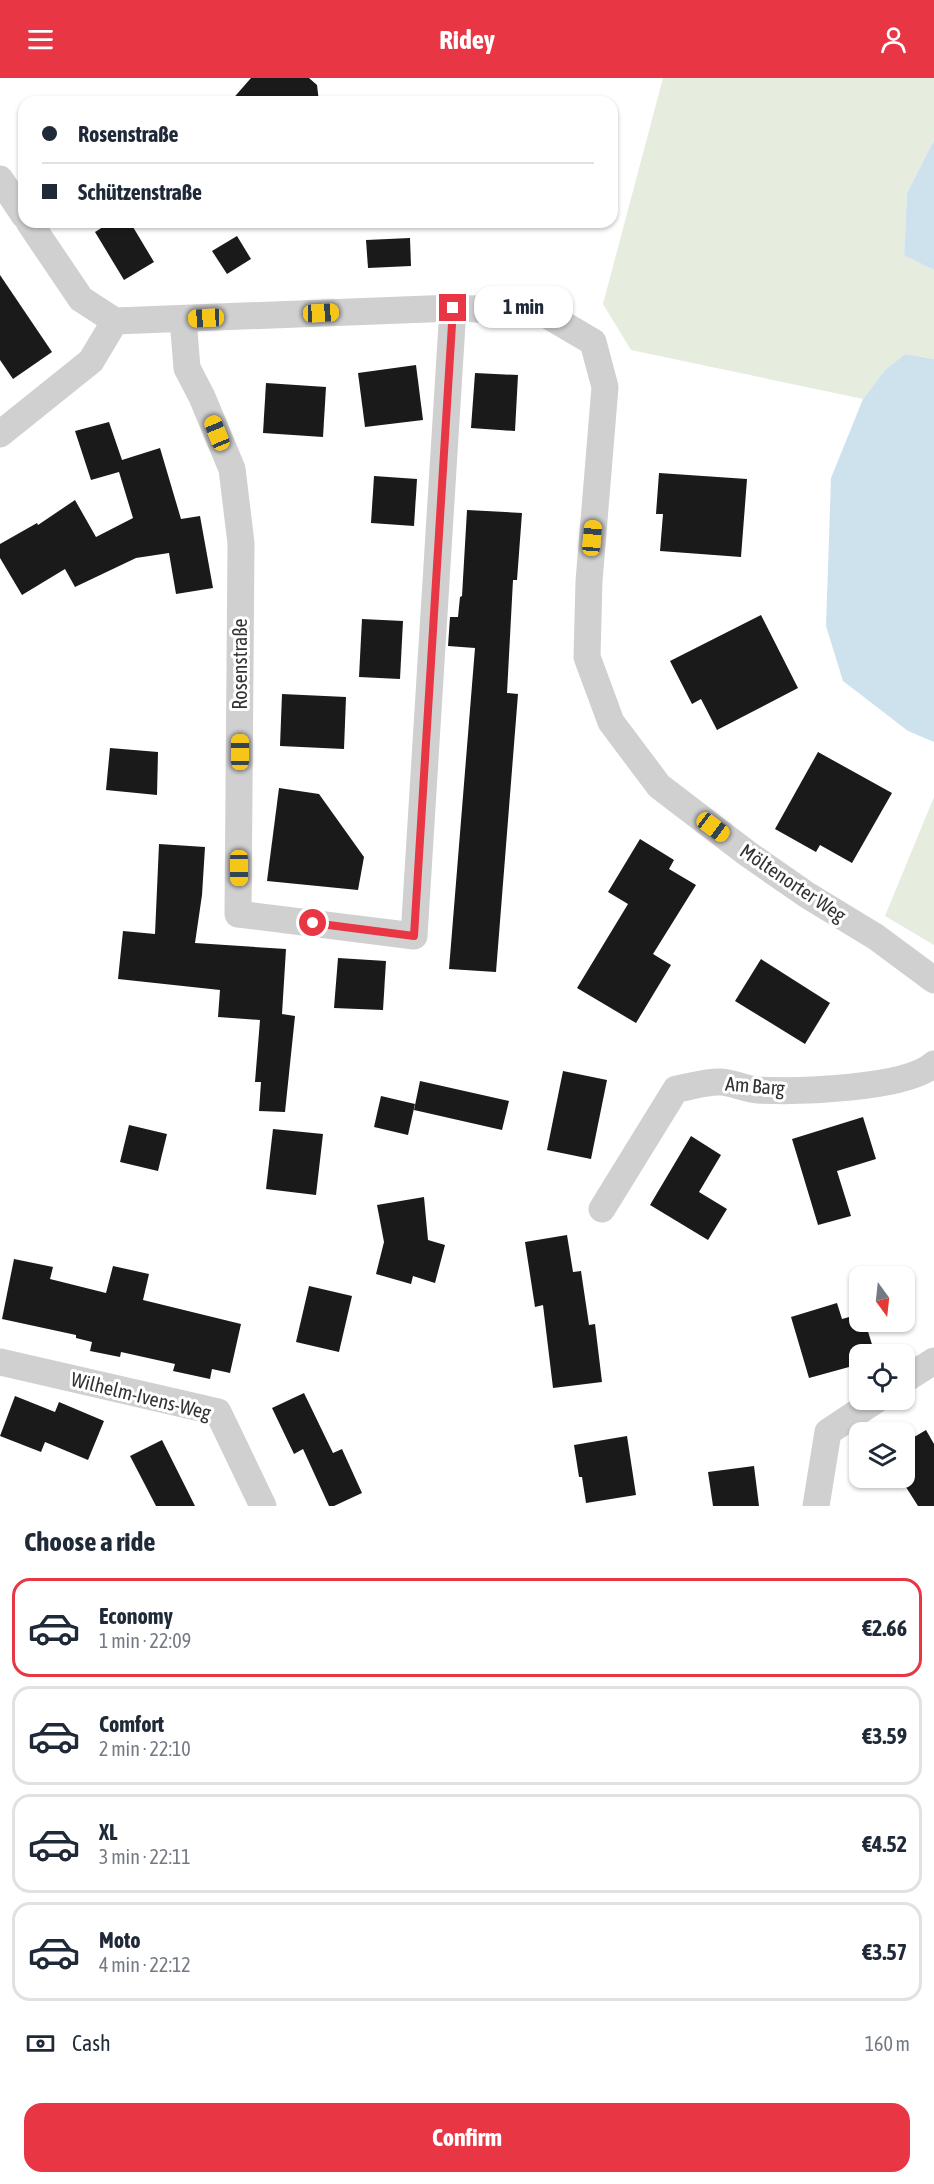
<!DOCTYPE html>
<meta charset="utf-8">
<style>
:root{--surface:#fff;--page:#f2f2f3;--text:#1f2937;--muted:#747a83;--line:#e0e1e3;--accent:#e83644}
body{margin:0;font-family:"Asap Condensed",sans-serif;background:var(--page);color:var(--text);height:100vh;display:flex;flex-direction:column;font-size:22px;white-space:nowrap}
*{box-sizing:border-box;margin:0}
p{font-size:20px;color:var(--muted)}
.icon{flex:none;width:33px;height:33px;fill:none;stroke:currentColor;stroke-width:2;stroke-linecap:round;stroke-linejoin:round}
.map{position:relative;height:1428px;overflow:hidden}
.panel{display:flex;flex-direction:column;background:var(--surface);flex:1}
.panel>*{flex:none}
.hud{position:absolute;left:18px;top:18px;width:600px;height:132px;border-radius:18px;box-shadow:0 2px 4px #0004;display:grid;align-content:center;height:132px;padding:0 24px;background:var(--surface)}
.needle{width:39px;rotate:165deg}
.buttons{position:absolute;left:849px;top:1188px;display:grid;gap:12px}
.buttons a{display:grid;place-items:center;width:66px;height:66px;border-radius:12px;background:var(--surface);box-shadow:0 2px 4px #0004;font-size:30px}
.end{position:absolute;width:27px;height:27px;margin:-14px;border:8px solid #e83644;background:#fff;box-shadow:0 0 0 3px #fff}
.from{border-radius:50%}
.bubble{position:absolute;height:42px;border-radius:18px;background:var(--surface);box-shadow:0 2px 4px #0004;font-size:20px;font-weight:700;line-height:42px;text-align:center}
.car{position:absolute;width:18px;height:36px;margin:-18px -9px;border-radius:8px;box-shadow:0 0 4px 2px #0007;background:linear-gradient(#f5c518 24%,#345 0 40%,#f5c518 0 76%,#345 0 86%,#f5c518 0)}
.hud b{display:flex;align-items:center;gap:21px;height:57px;font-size:22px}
.hud b+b{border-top:2px solid var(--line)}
.hud i{width:15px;height:15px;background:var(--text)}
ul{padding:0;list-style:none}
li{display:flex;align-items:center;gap:18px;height:99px;margin:0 12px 9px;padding:0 12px;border:3px solid var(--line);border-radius:18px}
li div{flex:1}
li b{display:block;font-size:22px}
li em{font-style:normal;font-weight:700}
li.current{border-color:var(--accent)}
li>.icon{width:54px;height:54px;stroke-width:1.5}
h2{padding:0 24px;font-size:27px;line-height:72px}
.pay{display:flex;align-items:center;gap:15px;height:66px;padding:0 24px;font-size:22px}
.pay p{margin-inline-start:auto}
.primary-button{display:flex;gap:12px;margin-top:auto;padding:12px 24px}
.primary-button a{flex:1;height:69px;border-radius:18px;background:var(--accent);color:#fff;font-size:24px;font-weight:700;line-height:69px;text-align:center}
header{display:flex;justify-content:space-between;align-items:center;height:78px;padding:0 24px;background:var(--accent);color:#fff;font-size:27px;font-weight:700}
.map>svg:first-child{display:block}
</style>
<header><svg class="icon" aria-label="menu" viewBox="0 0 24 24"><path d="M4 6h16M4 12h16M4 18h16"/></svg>Ridey<svg class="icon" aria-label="person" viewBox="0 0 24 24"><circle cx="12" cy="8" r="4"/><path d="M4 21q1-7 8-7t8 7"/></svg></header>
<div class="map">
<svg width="934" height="1428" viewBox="0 0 934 1428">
<rect width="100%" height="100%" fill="#fff"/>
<g fill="#e6ecde">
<polygon points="663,0 934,0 934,62 907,115 904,176 934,192 934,281 905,276 885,292 863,321 631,272 603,226"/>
<polygon points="934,719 934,867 885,838"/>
</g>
<g fill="#cee2ee">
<polygon points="934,62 934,192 904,177 907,115"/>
<polygon points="905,276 934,281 934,664 908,653 843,603 826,548 831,400 863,321 885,292"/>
</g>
<g fill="#1a1a1a">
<polygon points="251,0 309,0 317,7 319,24 230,24"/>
<polygon points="111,144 130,144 154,184 124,202 95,154"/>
<polygon points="237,158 251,181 227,196 212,173"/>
<polygon points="410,160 411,188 368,190 366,162"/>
<polygon points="0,197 52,274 13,301 0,282"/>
<polygon points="416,287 423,342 365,349 358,295"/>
<polygon points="475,295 518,297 515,353 471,350"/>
<polygon points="266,305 326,309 323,359 263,355"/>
<polygon points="109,344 122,382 160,370 181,441 200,438 213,510 176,516 169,475 136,480 75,509 65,491 22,517 0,480 0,466 37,445 38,447 75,422 96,459 133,440 119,394 91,402 75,353"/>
<polygon points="659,395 747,401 741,479 660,473 663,436 656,436"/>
<polygon points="374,398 417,401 414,448 371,445"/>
<polygon points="467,432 522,435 517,502 513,502 507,615 518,616 496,894 449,891 475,570 448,568 450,539 458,539 460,519 462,518"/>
<polygon points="761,537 798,610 717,652 701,621 692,626 670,583"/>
<polygon points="362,541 403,543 400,601 359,599"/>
<polygon points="282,616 346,619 344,671 280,668"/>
<polygon points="110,670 158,674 157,717 106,712"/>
<polygon points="818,674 892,715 852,785 820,767 816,774 775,751"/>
<polygon points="279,710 319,716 364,779 358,812 267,803"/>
<polygon points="640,761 674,782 669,791 696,807 653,876 671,887 636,945 577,910 628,826 608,814"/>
<polygon points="159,766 205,769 202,817 195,865 286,871 282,936 295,938 285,1034 259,1033 261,1004 255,1004 260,942 218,939 220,912 118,901 123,853 155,856"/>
<polygon points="338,880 386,883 383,932 334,930"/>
<polygon points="761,881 830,925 805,966 735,923"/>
<polygon points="563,993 607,1002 591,1081 547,1072"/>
<polygon points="420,1003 509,1023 502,1052 414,1032"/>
<polygon points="381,1018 415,1026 408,1057 374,1049"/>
<polygon points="863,1039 876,1081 837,1093 851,1138 818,1147 792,1061"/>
<polygon points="129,1047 167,1056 158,1093 120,1084"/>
<polygon points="273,1051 323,1056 316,1117 266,1111"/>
<polygon points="691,1058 721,1077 699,1114 727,1131 708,1162 650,1127"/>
<polygon points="424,1119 428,1162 445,1167 435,1205 413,1198 411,1206 376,1196 384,1164 377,1127"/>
<polygon points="567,1157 573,1194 581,1193 589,1247 595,1246 602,1304 553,1310 543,1227 535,1229 525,1164"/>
<polygon points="14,1181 53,1189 50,1201 106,1215 113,1188 149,1196 143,1222 241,1246 230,1295 212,1291 210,1301 173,1293 175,1286 121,1274 120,1279 90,1273 92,1264 76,1260 76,1257 2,1241"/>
<polygon points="309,1208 352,1218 339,1274 296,1264"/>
<polygon points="837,1225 842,1241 860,1236 860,1244 865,1244 875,1276 860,1276 860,1286 809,1300 791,1239"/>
<polygon points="304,1315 333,1375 342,1371 362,1415 334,1428 329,1428 303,1371 294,1376 272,1330"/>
<polygon points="15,1318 55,1334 59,1324 104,1343 88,1382 45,1364 41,1374 0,1358"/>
<polygon points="926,1352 934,1366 934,1428 918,1428 904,1406 904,1365"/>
<polygon points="627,1358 636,1417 586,1425 582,1399 579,1399 574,1367"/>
<polygon points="162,1362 195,1428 156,1428 130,1378"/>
<polygon points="754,1388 759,1428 713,1428 708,1394"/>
</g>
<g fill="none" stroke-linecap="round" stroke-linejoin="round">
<g stroke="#d0d0d0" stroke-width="27">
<polyline points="0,101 24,137"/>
<polyline points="29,144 81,221 115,243 453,230 542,234 593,264 605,309 589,503 587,579 611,644 659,708 748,776 807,817 876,859 934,902"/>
<polyline points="183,241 187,290 202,319 232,391 241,465 238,836 414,858 453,230"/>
<polyline points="0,356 91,283 115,243"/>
<path d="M602 1131 676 1011C690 1009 707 1003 721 1004 734 1005 745 1011 758 1012 797 1014 906 1011 934 986"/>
<polyline points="0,1284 218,1334 263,1428"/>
<polyline points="904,1302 934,1283"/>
<polyline points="816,1428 828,1354 876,1322"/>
</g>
</g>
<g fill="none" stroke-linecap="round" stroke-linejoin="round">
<polyline stroke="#e83644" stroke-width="8" points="313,845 414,858 453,230"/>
</g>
<g text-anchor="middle" stroke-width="6" stroke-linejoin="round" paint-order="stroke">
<g font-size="20" fill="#333" stroke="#fff">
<text transform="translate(240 586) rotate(-90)" y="7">Rosenstraße</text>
<text transform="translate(793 805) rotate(34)" y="7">Möltenorter Weg</text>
<text transform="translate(755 1008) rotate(5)" y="7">Am Barg</text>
<text transform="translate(141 1318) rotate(14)" y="7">Wilhelm-Ivens-Weg</text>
</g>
</g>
</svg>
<div class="buttons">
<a><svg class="needle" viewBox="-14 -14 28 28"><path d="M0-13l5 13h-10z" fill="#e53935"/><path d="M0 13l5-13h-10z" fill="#747a83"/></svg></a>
<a><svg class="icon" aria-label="locate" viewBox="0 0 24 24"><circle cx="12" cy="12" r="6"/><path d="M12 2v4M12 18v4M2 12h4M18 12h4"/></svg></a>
<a><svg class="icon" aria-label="layers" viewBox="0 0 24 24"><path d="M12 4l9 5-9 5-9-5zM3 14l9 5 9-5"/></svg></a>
</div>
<i class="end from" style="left:313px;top:845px"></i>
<i class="end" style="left:453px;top:230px"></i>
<div class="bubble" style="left:474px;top:208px;width:99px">1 min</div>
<i class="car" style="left:321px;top:235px;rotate:87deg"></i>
<i class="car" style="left:206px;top:240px;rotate:267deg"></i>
<i class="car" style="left:217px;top:355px;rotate:338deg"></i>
<i class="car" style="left:592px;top:460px;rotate:5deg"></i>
<i class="car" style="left:240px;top:674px;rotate:0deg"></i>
<i class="car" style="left:713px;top:749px;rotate:127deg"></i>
<i class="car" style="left:239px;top:790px;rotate:180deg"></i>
<div class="hud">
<b><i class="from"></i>Rosenstraße</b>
<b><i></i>Schützenstraße</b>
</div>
</div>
<section class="panel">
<h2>Choose a ride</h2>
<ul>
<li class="current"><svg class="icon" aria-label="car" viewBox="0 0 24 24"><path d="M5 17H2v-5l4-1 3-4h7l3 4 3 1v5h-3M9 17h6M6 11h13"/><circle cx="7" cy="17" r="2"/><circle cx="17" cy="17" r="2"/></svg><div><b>Economy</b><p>1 min · 22:09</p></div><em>€2.66</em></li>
<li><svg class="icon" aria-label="car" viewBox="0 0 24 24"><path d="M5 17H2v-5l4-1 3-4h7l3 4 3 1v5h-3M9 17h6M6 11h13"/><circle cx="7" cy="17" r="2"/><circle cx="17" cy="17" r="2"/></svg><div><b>Comfort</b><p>2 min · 22:10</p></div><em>€3.59</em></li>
<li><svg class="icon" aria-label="car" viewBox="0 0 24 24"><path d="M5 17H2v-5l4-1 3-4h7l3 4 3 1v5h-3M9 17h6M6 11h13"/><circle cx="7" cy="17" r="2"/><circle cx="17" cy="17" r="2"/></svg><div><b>XL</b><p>3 min · 22:11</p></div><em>€4.52</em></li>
<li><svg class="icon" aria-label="car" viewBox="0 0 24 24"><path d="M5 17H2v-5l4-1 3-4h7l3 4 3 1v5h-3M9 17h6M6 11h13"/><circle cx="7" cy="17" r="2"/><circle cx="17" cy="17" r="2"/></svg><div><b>Moto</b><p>4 min · 22:12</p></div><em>€3.57</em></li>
</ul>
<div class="pay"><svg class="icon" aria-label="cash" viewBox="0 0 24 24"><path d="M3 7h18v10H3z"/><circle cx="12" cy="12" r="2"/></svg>Cash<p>160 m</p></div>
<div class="primary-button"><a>Confirm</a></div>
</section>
